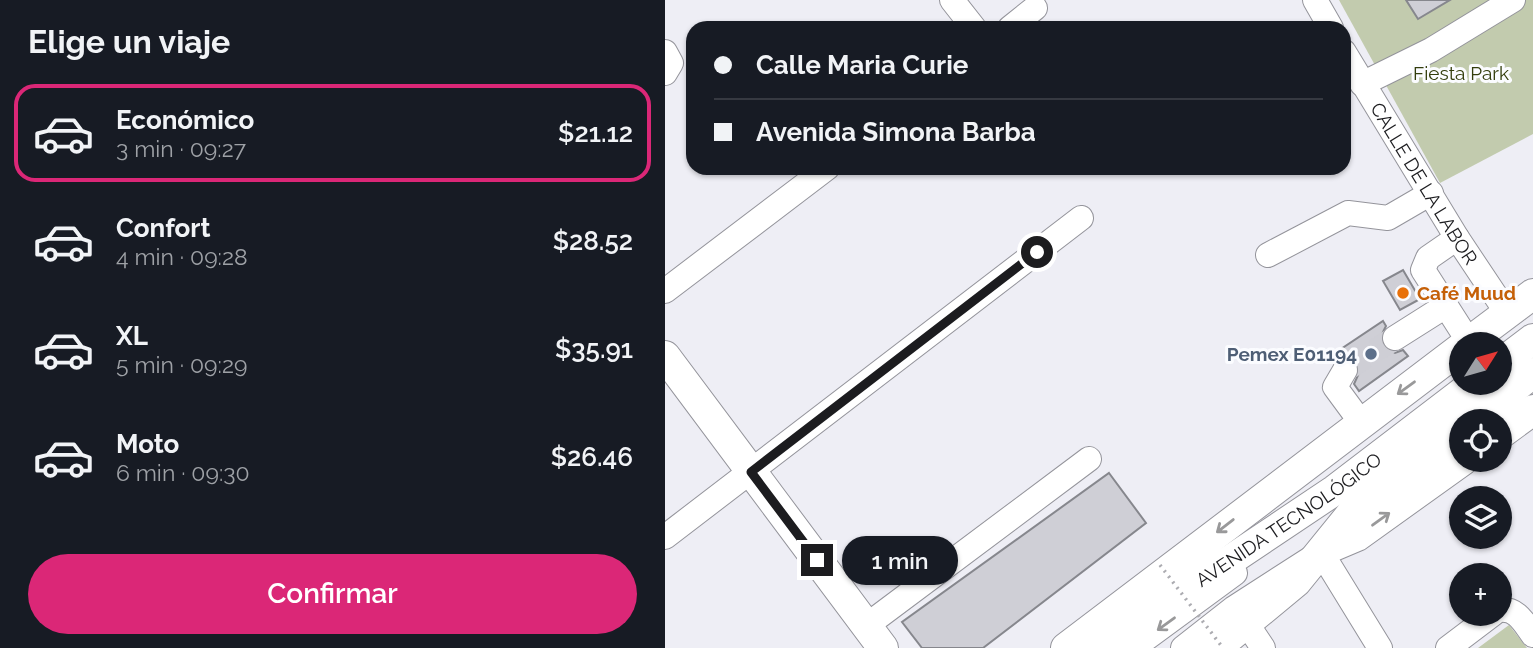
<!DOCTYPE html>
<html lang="es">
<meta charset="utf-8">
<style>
:root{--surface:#171b24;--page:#20242c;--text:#f1f3f6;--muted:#9ea1a6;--line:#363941;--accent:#db2777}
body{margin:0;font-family:Raleway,sans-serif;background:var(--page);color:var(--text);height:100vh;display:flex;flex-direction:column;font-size:26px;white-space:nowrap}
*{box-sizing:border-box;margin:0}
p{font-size:23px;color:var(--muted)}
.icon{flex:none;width:38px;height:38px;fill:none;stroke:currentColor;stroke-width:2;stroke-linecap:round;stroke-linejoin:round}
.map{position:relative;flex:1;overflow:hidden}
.drawer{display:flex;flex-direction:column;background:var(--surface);width:665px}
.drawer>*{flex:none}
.top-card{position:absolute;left:21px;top:21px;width:665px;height:154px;border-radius:21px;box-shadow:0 2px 5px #0004;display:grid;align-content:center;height:154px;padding:0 28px;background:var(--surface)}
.needle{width:46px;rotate:53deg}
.buttons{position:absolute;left:784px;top:332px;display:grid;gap:14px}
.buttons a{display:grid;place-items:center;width:63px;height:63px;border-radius:50%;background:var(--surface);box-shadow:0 2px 5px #0004;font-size:35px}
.end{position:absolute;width:32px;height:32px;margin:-16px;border:9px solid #1c1c1f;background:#fff;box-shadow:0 0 0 4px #fff}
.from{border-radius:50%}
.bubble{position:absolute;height:49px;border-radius:24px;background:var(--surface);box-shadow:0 2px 5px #0004;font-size:23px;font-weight:600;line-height:49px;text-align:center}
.top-card b{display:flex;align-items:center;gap:24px;height:66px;font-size:26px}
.top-card b+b{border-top:2px solid var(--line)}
.top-card i{width:18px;height:18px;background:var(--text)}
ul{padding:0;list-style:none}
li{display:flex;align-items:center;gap:21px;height:98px;margin:0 14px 10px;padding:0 14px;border:4px solid transparent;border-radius:21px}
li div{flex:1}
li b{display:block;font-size:26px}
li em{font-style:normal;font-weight:600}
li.on{border-color:var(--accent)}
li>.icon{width:63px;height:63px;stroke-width:1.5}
h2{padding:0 28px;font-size:32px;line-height:84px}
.cta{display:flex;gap:14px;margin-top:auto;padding:14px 28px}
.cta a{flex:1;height:80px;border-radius:42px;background:var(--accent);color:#fff;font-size:28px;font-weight:600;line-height:80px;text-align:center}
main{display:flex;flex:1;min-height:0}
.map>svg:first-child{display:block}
</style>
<main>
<section class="drawer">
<h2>Elige un viaje</h2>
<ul>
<li class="on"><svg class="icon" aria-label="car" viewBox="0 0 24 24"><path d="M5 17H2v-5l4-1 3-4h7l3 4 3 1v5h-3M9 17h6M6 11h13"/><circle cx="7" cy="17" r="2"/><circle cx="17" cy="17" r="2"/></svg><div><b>Económico</b><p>3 min · 09:27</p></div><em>$21.12</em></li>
<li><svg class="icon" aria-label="car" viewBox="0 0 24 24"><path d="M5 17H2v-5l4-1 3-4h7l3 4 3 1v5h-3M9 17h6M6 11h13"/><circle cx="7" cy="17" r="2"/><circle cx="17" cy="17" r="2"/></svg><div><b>Confort</b><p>4 min · 09:28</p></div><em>$28.52</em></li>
<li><svg class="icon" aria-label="car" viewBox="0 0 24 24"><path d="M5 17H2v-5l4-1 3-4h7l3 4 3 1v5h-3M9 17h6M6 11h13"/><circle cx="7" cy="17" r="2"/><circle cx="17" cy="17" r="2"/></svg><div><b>XL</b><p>5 min · 09:29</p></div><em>$35.91</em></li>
<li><svg class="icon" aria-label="car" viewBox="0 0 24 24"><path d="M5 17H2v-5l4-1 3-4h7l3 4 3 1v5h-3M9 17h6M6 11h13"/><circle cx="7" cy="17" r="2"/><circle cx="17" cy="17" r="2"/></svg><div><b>Moto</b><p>6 min · 09:30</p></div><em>$26.46</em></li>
</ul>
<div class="cta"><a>Confirmar</a></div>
</section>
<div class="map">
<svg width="868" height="648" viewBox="0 0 868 648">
<rect width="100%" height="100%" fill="#eeeef5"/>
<g fill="#c2cbae">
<polygon points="674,0 868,0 868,134 775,183"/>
<polygon points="844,625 862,648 812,648 813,648"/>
</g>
<g fill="#cfcfd6" stroke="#86878d" stroke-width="2">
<polygon points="741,0 785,0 753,19"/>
<polygon points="738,270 755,299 735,310 718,281"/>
<polygon points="718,321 721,326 715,338 718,346 730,353 738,350 743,356 694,391 689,384 695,371 693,362 681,355 673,357 670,353"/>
<polygon points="444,473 481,523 318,648 257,648 237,622"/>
</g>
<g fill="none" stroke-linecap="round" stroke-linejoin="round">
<polyline stroke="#ceced5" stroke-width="24" stroke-dasharray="24 12" stroke-linecap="butt" points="680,370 730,338"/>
<g stroke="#94949b" stroke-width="26">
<g id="minor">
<polyline points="287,0 309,28"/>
<polyline points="650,0 666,28"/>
<polyline points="345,28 370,8"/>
<polyline points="0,52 6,63 0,73"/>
<path id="s1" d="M679 52 792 238 842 313"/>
<polyline points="697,84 766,50 848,0"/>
<polyline points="792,238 763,258 758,270 804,342"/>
<polyline points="603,255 683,213 723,218 766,193"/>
<polyline points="0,291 162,168"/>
<polyline points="730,338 779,307"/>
<polyline points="680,370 670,387 695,421"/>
<polyline points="0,537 416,218"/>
<path d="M835 610C852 608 859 623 868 635"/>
<polyline points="582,624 598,648"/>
<polyline points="201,626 424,459"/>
<polyline points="468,648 570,573"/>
<polyline points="518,648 569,608 656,552 715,648"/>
<polyline points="783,648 828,614"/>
</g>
</g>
<g stroke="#94949b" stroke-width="32">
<g id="major">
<polyline points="800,345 868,294"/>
<polyline points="0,356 218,648"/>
<polyline points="835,364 868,339"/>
<polyline points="805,422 868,373"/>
<polyline points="835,434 868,410"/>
<polyline points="666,547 692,536 798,460"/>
<polyline points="401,648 796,348"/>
<path id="s2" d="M434 648 670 490 810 383"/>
<polyline points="551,648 631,582 687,513 796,429"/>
</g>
</g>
<use href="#minor" stroke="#fff" stroke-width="24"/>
<use href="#major" stroke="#fff" stroke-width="30"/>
<polyline stroke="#acacb1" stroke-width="3.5" stroke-dasharray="2 5" stroke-linecap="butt" points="495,565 558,648"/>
</g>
<defs><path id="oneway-shaft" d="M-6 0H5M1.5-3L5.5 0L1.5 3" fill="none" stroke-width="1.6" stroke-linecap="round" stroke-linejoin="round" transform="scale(1.75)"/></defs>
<g stroke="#99999a">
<use href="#oneway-shaft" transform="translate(741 388) rotate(144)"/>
<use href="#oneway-shaft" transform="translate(716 519) rotate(-36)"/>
<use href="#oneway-shaft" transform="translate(560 526) rotate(142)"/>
<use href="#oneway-shaft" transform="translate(501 624) rotate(144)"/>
</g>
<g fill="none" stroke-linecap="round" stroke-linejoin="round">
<polyline stroke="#1c1c1f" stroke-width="9" points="152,560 86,472 372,252"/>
</g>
<circle fill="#e8710a" stroke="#fbfcff" stroke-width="2.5" cx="738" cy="293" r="7"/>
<circle fill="#5c6f8a" stroke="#fbfcff" stroke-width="2.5" cx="706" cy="354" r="7"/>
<g text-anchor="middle" stroke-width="6" stroke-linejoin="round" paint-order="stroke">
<g font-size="19" fill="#333d0c" stroke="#fbfcff">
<text x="796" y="80">Fiesta Park</text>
</g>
<g font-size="19" fill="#1c1c1f" stroke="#fbfcff">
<text dy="7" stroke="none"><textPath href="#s1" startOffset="154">CALLE DE LA LABOR</textPath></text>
<text dy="7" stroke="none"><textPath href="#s2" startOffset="229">AVENIDA TECNOLÓGICO</textPath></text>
</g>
<g font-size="19" font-weight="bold" fill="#c56008" stroke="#fbfcff" text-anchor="start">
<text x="752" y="300">Café Muud</text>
</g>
<g font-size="19" font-weight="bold" fill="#4e5e75" stroke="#fbfcff" text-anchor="end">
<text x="692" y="361">Pemex E01194</text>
</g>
</g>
</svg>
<div class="buttons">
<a><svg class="needle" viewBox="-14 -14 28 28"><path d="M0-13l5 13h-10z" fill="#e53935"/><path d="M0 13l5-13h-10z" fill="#9ea1a6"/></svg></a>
<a><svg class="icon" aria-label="locate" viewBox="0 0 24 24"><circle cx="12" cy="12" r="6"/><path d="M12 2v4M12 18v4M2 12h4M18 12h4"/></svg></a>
<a><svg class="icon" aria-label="layers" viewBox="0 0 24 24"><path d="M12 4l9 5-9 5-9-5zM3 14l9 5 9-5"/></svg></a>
<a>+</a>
</div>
<i class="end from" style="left:372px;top:252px"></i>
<i class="end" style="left:152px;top:560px"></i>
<div class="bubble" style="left:177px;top:536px;width:116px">1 min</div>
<div class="top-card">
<b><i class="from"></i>Calle Maria Curie</b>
<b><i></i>Avenida Simona Barba</b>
</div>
</div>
</main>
